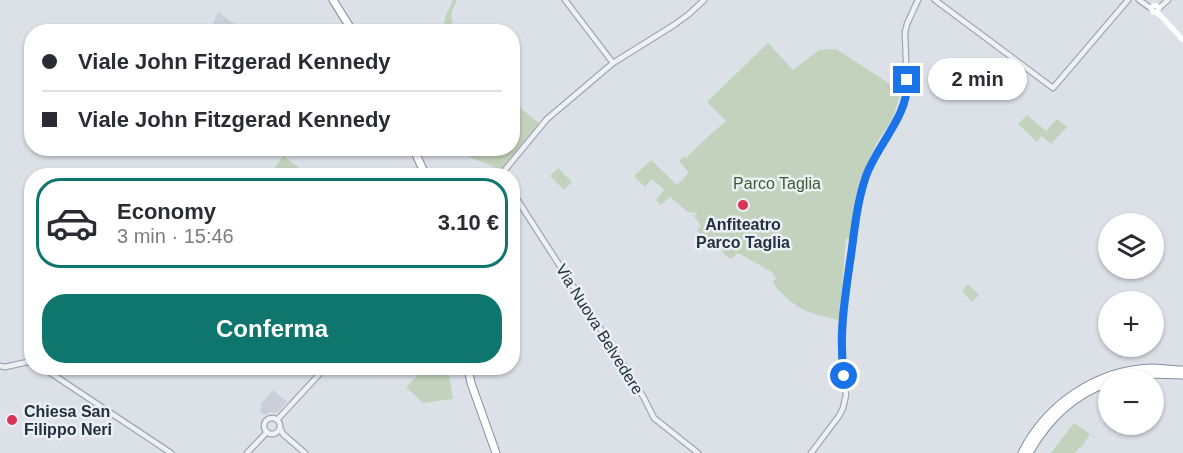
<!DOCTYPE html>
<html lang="it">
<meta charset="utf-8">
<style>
:root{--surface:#fff;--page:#f2f2f3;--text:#2b2b33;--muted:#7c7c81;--line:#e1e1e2;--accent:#0f766e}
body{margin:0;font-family:Arial,sans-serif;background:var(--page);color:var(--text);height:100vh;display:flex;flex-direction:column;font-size:22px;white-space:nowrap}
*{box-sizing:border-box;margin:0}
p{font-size:20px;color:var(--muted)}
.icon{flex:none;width:33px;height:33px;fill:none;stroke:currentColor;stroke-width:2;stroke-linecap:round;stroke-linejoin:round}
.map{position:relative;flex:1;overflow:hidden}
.side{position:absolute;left:24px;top:168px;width:496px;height:207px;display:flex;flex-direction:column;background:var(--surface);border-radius:24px;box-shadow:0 2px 4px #0004}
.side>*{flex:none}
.top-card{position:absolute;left:24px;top:24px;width:496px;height:132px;border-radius:24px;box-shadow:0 2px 4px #0004;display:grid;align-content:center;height:132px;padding:0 18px;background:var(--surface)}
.buttons{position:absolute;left:1098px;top:213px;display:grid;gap:12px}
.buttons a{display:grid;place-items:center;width:66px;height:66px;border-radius:50%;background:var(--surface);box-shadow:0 2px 4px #0004;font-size:30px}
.end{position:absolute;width:27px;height:27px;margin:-14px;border:8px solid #1a73e8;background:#fff;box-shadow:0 0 0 3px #fff}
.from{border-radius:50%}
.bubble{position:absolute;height:42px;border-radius:21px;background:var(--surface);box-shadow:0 2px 4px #0004;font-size:20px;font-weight:700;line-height:42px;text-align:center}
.top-card b{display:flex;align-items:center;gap:21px;height:57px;font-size:22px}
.top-card b+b{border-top:2px solid var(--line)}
.top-card i{width:15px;height:15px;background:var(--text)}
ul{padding:10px 0 0;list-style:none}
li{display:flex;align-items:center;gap:18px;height:90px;margin:0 12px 9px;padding:0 6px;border:3px solid transparent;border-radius:24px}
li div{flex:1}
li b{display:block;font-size:22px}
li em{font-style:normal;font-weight:700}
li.active{border-color:var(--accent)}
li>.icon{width:54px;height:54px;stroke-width:1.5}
.action{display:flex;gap:12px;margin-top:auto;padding:12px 18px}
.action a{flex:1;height:69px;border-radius:24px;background:var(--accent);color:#fff;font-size:24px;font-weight:700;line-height:69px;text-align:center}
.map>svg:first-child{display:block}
</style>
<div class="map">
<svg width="1183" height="453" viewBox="0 0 1183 453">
<rect width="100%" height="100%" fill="#dce1e8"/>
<g fill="#c9d0da">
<polygon points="218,12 229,20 245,31 210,31"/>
<polygon points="273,390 287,402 277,413 271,412 264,415 259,411 262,407 261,404"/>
</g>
<g fill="#c3d2bc">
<path d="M453 0H457C454 7 449 14 453 22L450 25 448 31H442L446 15Z"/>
<path d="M768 43 793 70 819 50 836 49 901 91 893 118 876 144 860 180 853 210 851 240 846 238 839 320C828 317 816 315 806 311 796 307 777 291 773 282L776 278 772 272 738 253 731 259 726 256 717 244 709 241 697 231 701 226 694 216 697 213 688 212 670 197 661 205 656 200 664 190 652 179 645 187 634 176 651 160 677 185 689 173 679 161 684 157 686 158 703 141 726 121 707 102Z"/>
<polygon points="513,102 539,123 501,171 494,167 450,149 513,148"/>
<polygon points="1027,115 1046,131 1057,119 1067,127 1051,144 1042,136 1037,142 1018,124"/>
<polygon points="283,156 309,175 269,175"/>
<polygon points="558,168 572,182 564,190 550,176"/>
<polygon points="968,284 979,295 972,302 962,291"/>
<polygon points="425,368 448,368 453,399 423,403 406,387"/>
<polygon points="1074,423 1090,434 1081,448 1079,447 1075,453 1051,453"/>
</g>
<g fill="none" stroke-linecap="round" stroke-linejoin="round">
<g stroke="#a1a8b2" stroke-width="7">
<g id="tertiary">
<polyline points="565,0 613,63"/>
<polyline points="935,0 1053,88 1128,0"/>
<polyline points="1139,0 1152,9"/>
<polyline points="1159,8 1168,0"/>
<polyline points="500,176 547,119 613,63 674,25 689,14 704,0"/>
<polyline points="513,193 623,364 644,398 654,418 698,453"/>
<polyline points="0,366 5,367 32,361"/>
<polyline points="43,368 171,453"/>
<circle cx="272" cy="426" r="8"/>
<polyline points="277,420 325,368"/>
<polyline points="280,428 283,434 305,453"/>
<polyline points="247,453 267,432"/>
<polyline points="811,453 839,416 843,408 846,395 842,367 841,335 843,313 858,205 865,178 871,164 896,122 904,105 907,90 905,32 907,24 918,0"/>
</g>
</g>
<g stroke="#828fa0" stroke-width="9">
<g id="trunk">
<polyline points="333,0 353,32"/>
<polyline points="413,148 426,176"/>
<polyline points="468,368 471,383 496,453"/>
<polyline points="1121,380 1151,374 1183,375"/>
<path d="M1022 453C1046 405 1096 370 1151 368 1161 368 1172 370 1183 370"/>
<path d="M1029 453C1047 421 1073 395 1108 383"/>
</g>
</g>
<use href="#tertiary" stroke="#eff1f6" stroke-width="4.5"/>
<g stroke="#fff" stroke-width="5">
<circle cx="1155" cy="9" r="3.5"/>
<polyline points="1155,12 1160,15 1183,40"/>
</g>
<use href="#trunk" stroke="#fff" stroke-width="7"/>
</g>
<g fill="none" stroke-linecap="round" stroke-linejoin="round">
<path stroke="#1a73e8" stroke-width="8" d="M844 376C838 333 846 291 852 248 855 224 858 199 866 176 878 143 909 116 907 80"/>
</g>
<g fill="#db3257" stroke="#ebf0f5" stroke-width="2">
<circle cx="743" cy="205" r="6"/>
<circle cx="12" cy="420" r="6"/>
</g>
<g text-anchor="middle" stroke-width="5" stroke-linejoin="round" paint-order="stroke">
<g font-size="16" fill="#3b5c30" stroke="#ebf0f5">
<text x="777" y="189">Parco Taglia</text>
</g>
<g font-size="16" font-weight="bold" fill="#24303f" stroke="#ebf0f5">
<text x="743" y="230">Anfiteatro<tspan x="743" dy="18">Parco Taglia</tspan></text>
<text x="24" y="417" text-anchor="start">Chiesa San<tspan x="24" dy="18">Filippo Neri</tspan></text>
</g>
<g font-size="16" fill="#24303f" stroke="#ebf0f5">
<text transform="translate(600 329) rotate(58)" y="6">Via Nuova Belvedere</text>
</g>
</g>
</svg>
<div class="buttons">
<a><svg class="icon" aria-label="layers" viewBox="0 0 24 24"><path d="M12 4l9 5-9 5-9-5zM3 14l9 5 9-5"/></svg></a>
<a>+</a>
<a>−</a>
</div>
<i class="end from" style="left:844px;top:376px"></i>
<i class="end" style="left:907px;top:80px"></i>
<div class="bubble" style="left:928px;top:58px;width:99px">2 min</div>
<div class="top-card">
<b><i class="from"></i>Viale John Fitzgerad Kennedy</b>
<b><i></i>Viale John Fitzgerad Kennedy</b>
</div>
<section class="side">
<ul>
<li class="active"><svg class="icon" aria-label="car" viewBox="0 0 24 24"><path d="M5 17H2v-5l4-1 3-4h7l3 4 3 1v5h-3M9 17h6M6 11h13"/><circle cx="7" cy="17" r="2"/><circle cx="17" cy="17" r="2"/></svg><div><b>Economy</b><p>3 min · 15:46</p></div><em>3.10 €</em></li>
</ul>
<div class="action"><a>Conferma</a></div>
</section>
</div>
